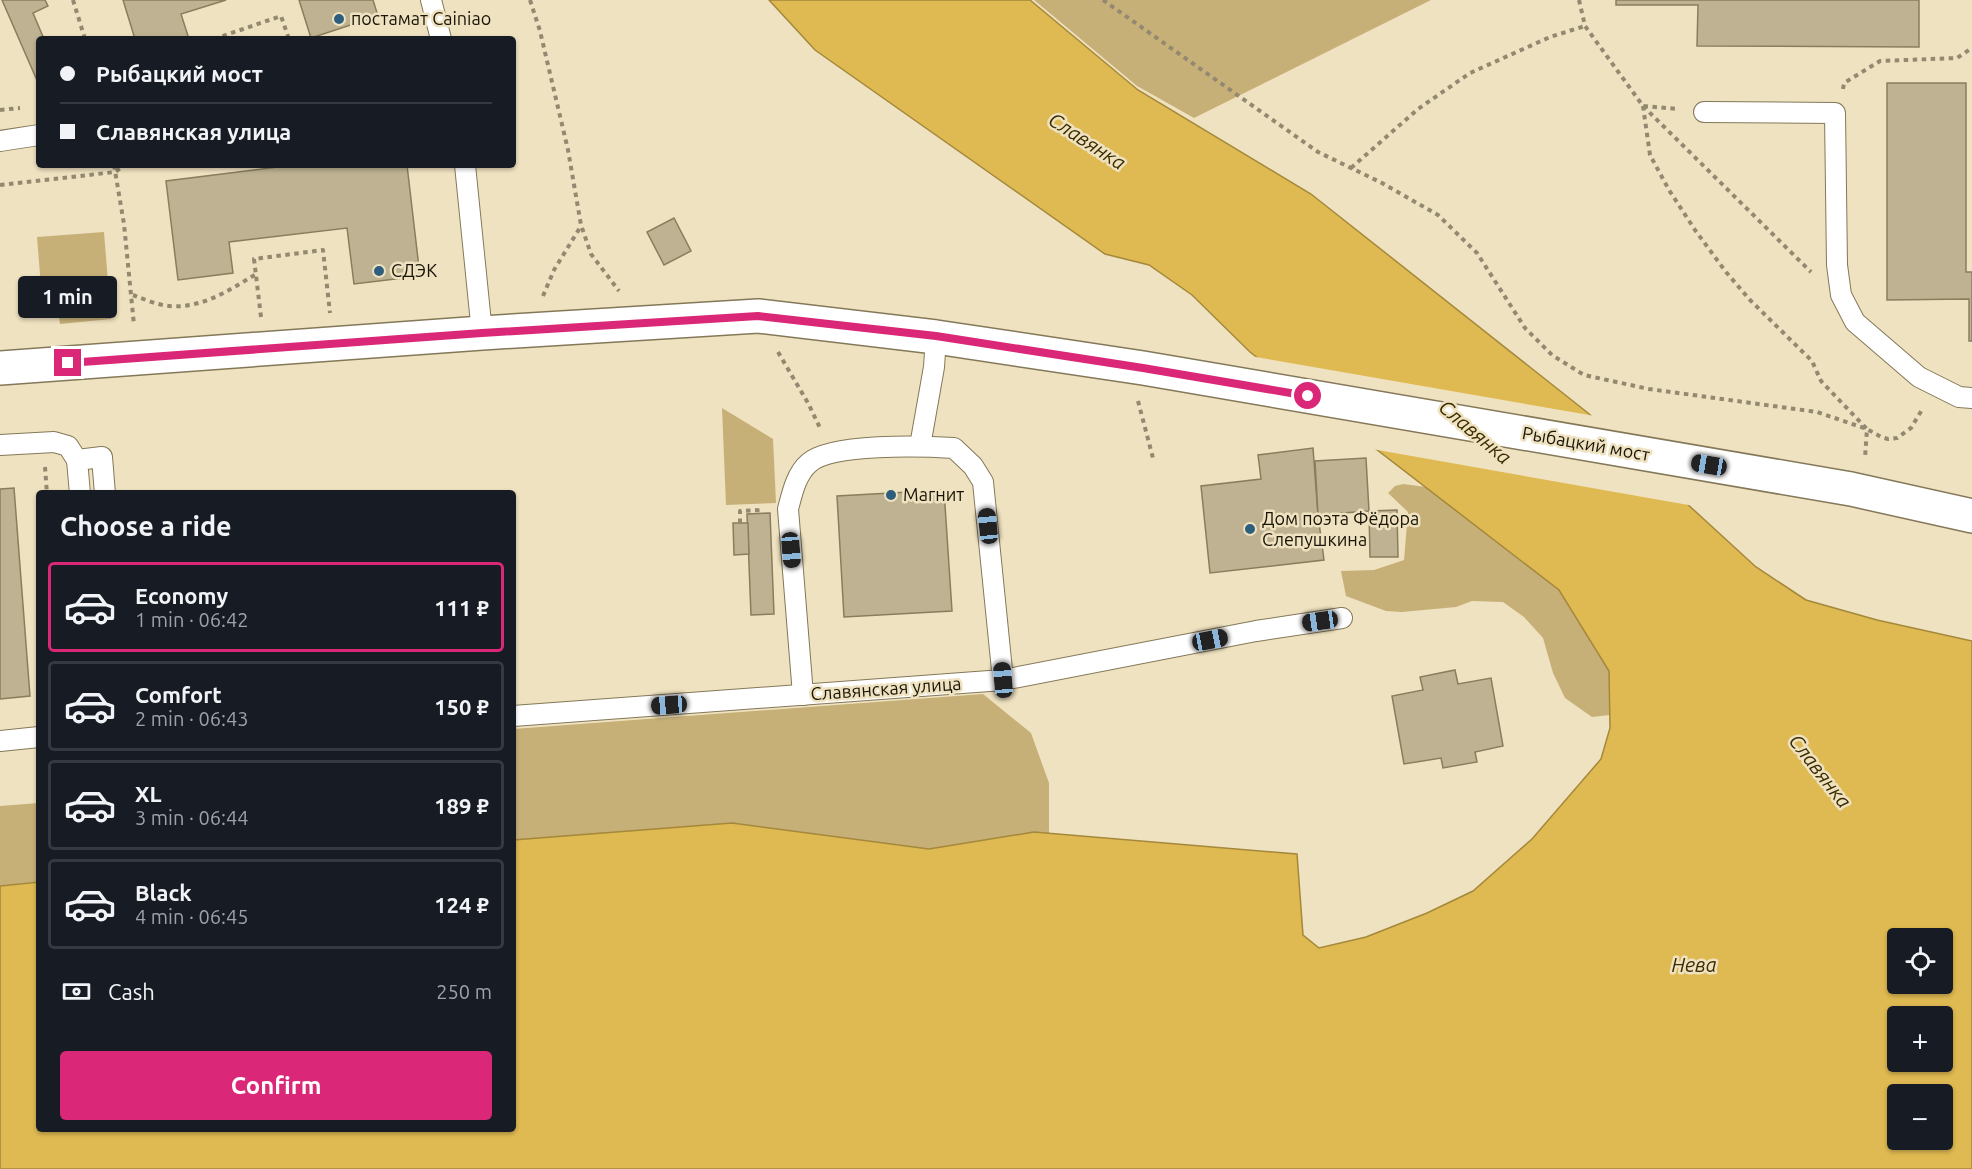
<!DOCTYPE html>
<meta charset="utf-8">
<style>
:root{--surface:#171b24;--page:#20242c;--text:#f1f3f6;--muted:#9ea1a6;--line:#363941;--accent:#db2777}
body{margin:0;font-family:Ubuntu,sans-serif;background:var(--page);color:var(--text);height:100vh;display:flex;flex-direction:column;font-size:22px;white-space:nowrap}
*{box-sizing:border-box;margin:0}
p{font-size:20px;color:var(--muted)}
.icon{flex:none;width:33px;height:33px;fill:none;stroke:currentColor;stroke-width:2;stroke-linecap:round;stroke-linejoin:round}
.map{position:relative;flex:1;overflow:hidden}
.panel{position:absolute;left:36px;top:490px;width:480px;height:642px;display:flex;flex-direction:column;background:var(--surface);border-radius:6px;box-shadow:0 2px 4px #0004}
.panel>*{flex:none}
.hud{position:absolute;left:36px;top:36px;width:480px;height:132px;border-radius:6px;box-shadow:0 2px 4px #0004;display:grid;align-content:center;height:132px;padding:0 24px;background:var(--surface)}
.fabs{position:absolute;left:1887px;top:928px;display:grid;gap:12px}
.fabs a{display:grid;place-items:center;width:66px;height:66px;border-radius:6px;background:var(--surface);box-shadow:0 2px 4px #0004;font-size:30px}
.end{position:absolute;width:27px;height:27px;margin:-14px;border:8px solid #db2777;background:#fff;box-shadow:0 0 0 3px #fff}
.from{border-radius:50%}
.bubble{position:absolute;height:42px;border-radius:6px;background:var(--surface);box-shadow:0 2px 4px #0004;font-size:20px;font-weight:700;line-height:42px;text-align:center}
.car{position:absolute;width:18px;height:36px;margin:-18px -9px;border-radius:8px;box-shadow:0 0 4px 2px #0007;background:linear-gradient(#222 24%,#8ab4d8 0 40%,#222 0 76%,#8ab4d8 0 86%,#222 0)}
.hud b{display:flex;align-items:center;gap:21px;height:57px;font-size:22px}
.hud b+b{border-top:2px solid var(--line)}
.hud i{width:15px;height:15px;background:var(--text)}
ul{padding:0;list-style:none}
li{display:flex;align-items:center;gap:18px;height:90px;margin:0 12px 9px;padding:0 12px;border:3px solid var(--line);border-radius:6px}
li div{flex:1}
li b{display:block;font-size:22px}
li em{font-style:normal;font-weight:700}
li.on{border-color:var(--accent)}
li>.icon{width:54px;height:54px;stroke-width:1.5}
h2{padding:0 24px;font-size:27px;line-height:72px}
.pay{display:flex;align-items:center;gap:15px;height:66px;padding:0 24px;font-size:22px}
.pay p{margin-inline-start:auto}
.action{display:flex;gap:12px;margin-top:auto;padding:12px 24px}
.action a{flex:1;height:69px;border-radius:6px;background:var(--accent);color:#fff;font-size:24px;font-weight:700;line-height:69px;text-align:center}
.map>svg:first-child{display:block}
</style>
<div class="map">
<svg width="1972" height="1169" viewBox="0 0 1972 1169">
<rect width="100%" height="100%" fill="#efe2c0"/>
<g fill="#c7b078">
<polygon points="1034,0 1431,0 1194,118 1137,86"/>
<polygon points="104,232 111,319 60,324 58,311 43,312 37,237"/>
<polygon points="722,408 773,439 776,503 726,505"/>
<polygon points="1403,484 1426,487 1559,590 1609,671 1610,715 1592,717 1565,698 1553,673 1543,638 1524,617 1503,602 1472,601 1456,607 1402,612 1386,611 1346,596 1341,571 1374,570 1404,560 1408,512 1388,493 1395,486"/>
<polygon points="983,694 1031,733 1049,783 1049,834 1034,832 929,849 732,823 513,840 513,729"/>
<polygon points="39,803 39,882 0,886 0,806"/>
</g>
<path fill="#dfb951" stroke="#a4883b" stroke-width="1.5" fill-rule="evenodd" d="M769 0H1030L1138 90 1311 194 1588 413 1756 567 1806 600 1877 620 1972 641V1169H0V886L39 882V1130H513V840L732 823 929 849 1034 832 1297 854 1303 935 1319 948 1366 937 1427 913 1473 891 1532 839 1601 759 1610 728 1609 671 1559 590 1250 352 1192 295 1149 265 1105 254 815 50ZM1898 939H1942V984H1898ZM1898 1017H1942V1062H1898ZM1898 1095H1942V1140H1898Z"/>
<polygon fill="#efe2c0" points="1250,356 1595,416 1694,506 1372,449"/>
<g fill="#bfb292" stroke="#897d5e" stroke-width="1.5">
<polygon points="2,0 45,0 48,6 33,13 44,39 39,39 39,85"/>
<polygon points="123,0 226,0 181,14 189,39 135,39"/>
<polygon points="299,0 373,0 378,16 311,38"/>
<polygon points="1616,0 1919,0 1919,47 1697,46 1698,5 1616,5"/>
<polygon points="1887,83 1966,83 1966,272 1972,272 1972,341 1969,341 1969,299 1887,300"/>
<polygon points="293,165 407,165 420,276 354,284 347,228 229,242 233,273 178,280 166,181"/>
<polygon points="674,218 691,251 664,265 647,232"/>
<polygon points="1313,448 1318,515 1324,560 1210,573 1201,486 1261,479 1258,455"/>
<polygon points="1366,458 1369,511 1318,515 1315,461"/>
<polygon points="14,488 30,696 0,699 0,489"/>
<polygon points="944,490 952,611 844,617 837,496"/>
<polygon points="1397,510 1398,557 1370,557 1369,511"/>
<polygon points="770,513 774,614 751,615 747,514"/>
<polygon points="733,523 748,523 749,554 734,555"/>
<polygon points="1455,670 1458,684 1491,678 1503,746 1475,752 1477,762 1443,768 1441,758 1404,764 1392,696 1423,690 1420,677"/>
</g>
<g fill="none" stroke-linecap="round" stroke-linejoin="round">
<g stroke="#847859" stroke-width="22">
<g id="service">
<polyline points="431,0 441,39"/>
<polyline points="1704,112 1835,113 1837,265 1841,295 1855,322 1919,377 1959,397 1972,398"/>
<polyline points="0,141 39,135"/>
<polyline points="465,165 482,333"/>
<polyline points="0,445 54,442 68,446 77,460"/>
<polyline points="920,446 934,367 936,337"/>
<polyline points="80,494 77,460 102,457 105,494"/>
<path d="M803 695 788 509C792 494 796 474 809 463 831 443 923 446 954 448L973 466 983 482 1003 680"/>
<polyline points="513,716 1003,680 1256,631 1342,618"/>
<polyline points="0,741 39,737"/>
</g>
</g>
<g stroke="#847859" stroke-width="36">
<polyline id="minor" points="0,368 482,333 758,316 936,337 1143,368 1851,489 1972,516"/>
</g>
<g stroke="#928970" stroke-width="4" stroke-dasharray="4.5 4.5" stroke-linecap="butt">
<polyline points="73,0 85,39"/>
<polyline points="530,0 540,31 568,150 581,225 591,254 619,291"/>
<polyline points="1103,0 1318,152 1382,183 1438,215 1477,253 1525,328 1552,355 1584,375 1649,389 1817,412 1867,429 1881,437 1888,439 1897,438 1911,428 1923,408"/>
<polyline points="1579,0 1585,26 1643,106 1678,109"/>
<polyline points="214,39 281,16 289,39"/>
<polyline points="333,39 339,37 340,39"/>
<polyline points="1843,89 1844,83 1880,61 1957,58 1972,48"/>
<polyline points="1643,106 1650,155 1669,190 1695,230 1726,272 1750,300 1812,361 1821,381 1867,429 1865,458"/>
<polyline points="1643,106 1811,272"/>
<polyline points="0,110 20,108"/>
<polyline points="114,165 124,224 134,325"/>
<polyline points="1351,168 1418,109 1470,73 1550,37 1585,26"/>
<polyline points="0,185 115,172 125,165"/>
<path d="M133 295C144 299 157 305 169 306 201 309 230 290 256 274"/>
<polyline points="543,296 554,270 581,226"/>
<polyline points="261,317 254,259 323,250 330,313"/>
<polyline points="778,352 808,403 821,430"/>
<polyline points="1138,401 1154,462"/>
<polyline points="45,467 47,494"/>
<polyline points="740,523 740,511 763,510"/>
</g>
<use href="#service" stroke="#fff" stroke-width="20"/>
<use href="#minor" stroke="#fff" stroke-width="33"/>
</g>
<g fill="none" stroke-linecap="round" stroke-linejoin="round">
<polyline stroke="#db2777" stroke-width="8" points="68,363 482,333 758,316 936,336 1143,368 1308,396"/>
</g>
<g fill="#2e5e7d" stroke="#efe2c0" stroke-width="2">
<circle cx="339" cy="19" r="6"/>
<circle cx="379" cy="271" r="6"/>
<circle cx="891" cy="495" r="6"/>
<circle cx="1250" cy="529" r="6"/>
</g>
<g text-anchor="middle" stroke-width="5" stroke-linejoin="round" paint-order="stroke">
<g font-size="18" fill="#1a1508" stroke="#efe2c0" text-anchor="start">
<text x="351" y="25">постамат Cainiao</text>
<text x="391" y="277">СДЭК</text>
<text x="903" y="501">Магнит</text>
<text x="1262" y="525">Дом поэта Фёдора<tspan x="1262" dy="21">Слепушкина</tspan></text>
</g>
<g font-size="18" fill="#1a1508" stroke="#efe2c0">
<text transform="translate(1586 444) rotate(10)" y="6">Рыбацкий мост</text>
<text transform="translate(886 689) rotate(-4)" y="6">Славянская улица</text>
</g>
<g font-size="20" font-style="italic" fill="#3b2c00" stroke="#efe2c0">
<text transform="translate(1087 141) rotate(33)" y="7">Славянка</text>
<text transform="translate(1475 432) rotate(40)" y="7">Славянка</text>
<text transform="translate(1820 771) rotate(52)" y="7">Славянка</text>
<text x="1694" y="972">Нева</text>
</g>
</g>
</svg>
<div class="fabs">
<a><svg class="icon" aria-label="locate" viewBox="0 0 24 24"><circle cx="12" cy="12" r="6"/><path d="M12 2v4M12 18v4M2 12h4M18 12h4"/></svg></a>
<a>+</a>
<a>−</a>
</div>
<i class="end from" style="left:1308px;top:396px"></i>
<i class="end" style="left:68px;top:363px"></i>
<div class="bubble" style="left:18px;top:276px;width:99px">1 min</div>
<i class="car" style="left:1709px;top:465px;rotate:280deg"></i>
<i class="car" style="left:988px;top:526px;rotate:354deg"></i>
<i class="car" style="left:791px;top:550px;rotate:175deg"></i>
<i class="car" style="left:1320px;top:621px;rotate:262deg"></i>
<i class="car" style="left:1210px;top:640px;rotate:79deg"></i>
<i class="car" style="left:1003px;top:680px;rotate:355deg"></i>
<i class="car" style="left:669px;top:705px;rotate:266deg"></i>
<div class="hud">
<b><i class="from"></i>Рыбацкий мост</b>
<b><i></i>Славянская улица</b>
</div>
<section class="panel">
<h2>Choose a ride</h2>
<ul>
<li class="on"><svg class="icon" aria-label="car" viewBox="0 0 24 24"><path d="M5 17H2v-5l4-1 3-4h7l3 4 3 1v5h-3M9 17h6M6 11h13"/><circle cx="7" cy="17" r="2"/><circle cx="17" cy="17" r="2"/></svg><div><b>Economy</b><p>1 min · 06:42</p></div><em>111 ₽</em></li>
<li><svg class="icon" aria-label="car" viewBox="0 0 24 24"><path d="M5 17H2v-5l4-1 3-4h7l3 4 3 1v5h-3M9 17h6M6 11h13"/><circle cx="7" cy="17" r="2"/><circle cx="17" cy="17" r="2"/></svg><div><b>Comfort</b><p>2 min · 06:43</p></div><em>150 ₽</em></li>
<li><svg class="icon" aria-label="car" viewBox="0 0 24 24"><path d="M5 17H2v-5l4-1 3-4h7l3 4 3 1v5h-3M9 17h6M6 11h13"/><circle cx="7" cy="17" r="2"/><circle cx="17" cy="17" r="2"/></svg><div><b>XL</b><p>3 min · 06:44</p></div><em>189 ₽</em></li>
<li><svg class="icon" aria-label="car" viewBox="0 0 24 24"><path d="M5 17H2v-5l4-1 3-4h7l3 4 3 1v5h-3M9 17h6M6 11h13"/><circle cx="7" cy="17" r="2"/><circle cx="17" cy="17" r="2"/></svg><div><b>Black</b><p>4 min · 06:45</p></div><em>124 ₽</em></li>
</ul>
<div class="pay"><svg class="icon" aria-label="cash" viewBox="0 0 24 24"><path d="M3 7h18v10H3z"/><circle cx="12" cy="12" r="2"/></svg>Cash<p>250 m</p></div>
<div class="action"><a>Confirm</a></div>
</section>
</div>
